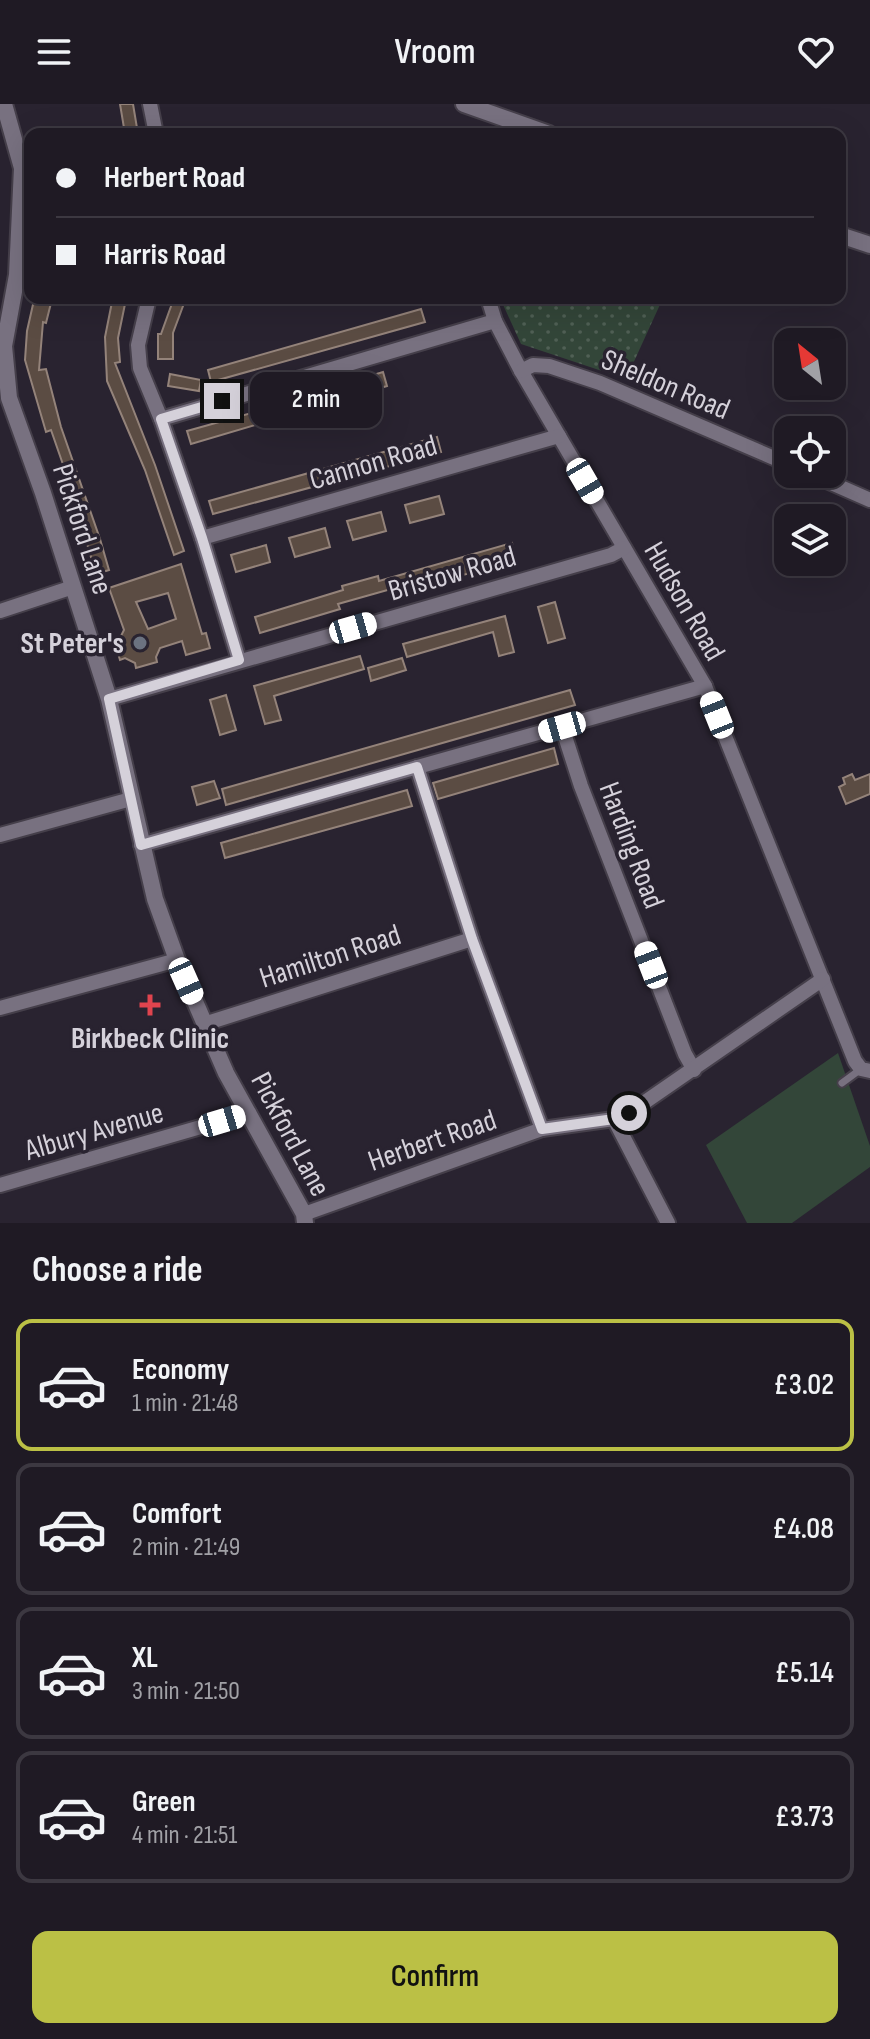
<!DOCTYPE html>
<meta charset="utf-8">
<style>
:root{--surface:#1f1a24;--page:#27232c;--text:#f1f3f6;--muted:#a1a1a6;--line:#3c3841;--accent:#bbc045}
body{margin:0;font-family:"Sofia Sans Condensed",sans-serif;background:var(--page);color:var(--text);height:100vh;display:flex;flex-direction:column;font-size:30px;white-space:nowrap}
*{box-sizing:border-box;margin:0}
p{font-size:26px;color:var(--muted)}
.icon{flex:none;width:44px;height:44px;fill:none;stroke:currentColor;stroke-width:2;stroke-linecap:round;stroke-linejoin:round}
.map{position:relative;height:1119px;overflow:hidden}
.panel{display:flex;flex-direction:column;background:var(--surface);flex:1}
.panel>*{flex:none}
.guide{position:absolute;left:24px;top:24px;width:822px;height:176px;border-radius:16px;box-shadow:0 8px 32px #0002,0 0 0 2px var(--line);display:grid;align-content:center;height:176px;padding:0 32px;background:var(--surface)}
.needle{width:52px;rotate:330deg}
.tools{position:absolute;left:774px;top:224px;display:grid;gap:16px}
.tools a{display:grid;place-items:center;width:72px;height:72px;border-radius:16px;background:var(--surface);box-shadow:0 8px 32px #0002,0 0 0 2px var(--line);font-size:40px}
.end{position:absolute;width:36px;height:36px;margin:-18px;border:10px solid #d5d1da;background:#111;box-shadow:0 0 0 4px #111}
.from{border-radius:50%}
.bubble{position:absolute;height:56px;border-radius:16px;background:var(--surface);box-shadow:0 8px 32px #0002,0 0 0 2px var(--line);font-size:26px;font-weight:600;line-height:56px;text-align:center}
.car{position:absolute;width:24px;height:48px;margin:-24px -12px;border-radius:10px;box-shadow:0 0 6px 2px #0007;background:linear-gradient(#fff 24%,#345 0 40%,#fff 0 76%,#345 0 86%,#fff 0)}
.guide b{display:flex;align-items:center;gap:28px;height:76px;font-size:30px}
.guide b+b{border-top:2px solid var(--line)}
.guide i{width:20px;height:20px;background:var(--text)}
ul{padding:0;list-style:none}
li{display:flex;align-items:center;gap:24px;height:132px;margin:0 16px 12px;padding:0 16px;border:4px solid var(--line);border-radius:16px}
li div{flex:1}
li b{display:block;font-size:30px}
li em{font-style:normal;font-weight:600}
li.selected{border-color:var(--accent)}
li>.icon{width:72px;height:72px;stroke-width:1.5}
h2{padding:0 32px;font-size:36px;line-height:96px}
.action{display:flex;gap:16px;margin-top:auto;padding:16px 32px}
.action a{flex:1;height:92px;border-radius:16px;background:var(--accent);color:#111;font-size:32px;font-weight:600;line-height:92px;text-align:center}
header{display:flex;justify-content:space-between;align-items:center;height:104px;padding:0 32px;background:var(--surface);font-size:36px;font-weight:600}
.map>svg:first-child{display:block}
</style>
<header><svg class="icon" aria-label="menu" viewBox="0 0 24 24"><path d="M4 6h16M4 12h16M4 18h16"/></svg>Vroom<svg class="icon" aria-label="heart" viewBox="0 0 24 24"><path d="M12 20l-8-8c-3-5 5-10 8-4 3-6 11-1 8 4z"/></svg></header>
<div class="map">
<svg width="870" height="1119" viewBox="0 0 870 1119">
<defs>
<pattern id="park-dots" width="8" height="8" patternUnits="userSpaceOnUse" patternTransform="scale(2)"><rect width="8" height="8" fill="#334639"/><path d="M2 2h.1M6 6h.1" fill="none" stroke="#506055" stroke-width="1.8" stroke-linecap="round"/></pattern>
</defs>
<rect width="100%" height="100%" fill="#292330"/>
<polygon fill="#334639" points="838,949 870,1042 870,1063 792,1119 747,1119 706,1041"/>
<polygon fill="url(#park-dots)" points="500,194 663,194 626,275 521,240"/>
<g fill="#5b4c43" stroke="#94837a" stroke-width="2" fill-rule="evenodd">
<polygon points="120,0 133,0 138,30 125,30"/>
<polygon points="174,194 186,194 173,229 173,255 158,255 158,230 161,230"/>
<polygon points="34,196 51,199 46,219 43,218 39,266 46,265 61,323 100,435 109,466 96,470 67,372 51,326 46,328 25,256 27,227"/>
<polygon points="112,198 125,200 118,234 120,258 115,259 155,361 184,447 174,451 145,366 107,277 105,233"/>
<polygon points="421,205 425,218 211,278 208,266"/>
<polygon points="383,268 387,282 191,340 187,327 280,301 279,299"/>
<polygon points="170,270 201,276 199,287 168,282"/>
<polygon points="437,333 441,348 213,410 209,397"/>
<polygon points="439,392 444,410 410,419 405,401"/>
<polygon points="381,408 386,427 353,436 347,417"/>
<polygon points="325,424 330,443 295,453 289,434"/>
<polygon points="512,439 516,456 392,491 391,485 338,500 340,505 260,529 255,513 343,486 342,482 378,472 379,477"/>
<polygon points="266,441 270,458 236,468 231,451"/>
<path d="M181 460 202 530 206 529 210 544 186 551 182 537 160 544 156 553 157 558 136 564 135 559 125 554 120 556 114 536 120 534 124 526 109 484ZM168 489 176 515 148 525 136 498Z"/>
<polygon points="555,498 565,534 548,539 538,503"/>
<polygon points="505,512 514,548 499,552 493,528 407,553 403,540"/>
<polygon points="360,552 364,565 274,592 281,616 265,620 254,582"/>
<polygon points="402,554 406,566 371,577 368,564"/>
<polygon points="570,586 575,601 226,701 222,685"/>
<polygon points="226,591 236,626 220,631 210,596"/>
<polygon points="554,644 558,660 438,695 433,679"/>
<polygon points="852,670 855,676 870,670 870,690 846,700 839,683 845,680 843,674"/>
<polygon points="214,677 220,694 197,701 192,683"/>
<polygon points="407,686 412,702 225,754 221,739"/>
</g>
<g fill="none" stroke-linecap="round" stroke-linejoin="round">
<g stroke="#453f4a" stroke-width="11">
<polyline id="service" points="842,979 861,965"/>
</g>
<g stroke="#453f4a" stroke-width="18">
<g id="minor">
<polyline points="150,0 156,30"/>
<polyline points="149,194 138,241 140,264 161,315 202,434 239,556"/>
<polyline points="488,194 495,217 521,267 705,582 855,957 861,965 870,967"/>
<polyline points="521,267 533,261 549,262 600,279 788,360"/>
<polyline points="161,315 495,217"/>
<polyline points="811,370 870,396"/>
<polyline points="202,434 559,332"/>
<polyline points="0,507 73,483"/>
<polyline points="109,595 611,451 624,444"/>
<polyline points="562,623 581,682 685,950 694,966"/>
<polyline points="417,663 472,835 542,1025"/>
<polyline points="0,731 131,695"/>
<polyline points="141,741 705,582"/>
<polyline points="0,904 177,856"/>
<polyline points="204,920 472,835"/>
<polyline points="614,1015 668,1119"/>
<polyline points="0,1081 249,1009"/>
<polyline points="304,1110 542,1025 614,1015 629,1009 823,875"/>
</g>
</g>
<g stroke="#453f4a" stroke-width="20">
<g id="tertiary">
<polyline points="4,0 22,64 17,171 4,242 9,294 43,389 109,595 155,795 177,856 226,969 304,1110 305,1119"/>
<polyline points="464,0 549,30"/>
<polyline points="840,131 870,141"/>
</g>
</g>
<use href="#service" stroke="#787180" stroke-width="7"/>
<use href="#minor" stroke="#787180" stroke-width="14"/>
<use href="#tertiary" stroke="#787180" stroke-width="16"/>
</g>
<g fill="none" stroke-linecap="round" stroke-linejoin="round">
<polyline stroke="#d5d1da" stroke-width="10" points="222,297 161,315 202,434 239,556 109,595 141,741 417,663 472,835 542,1025 614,1015 629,1009"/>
</g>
<circle fill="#6b7280" stroke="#292330" stroke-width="3" cx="140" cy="539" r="8"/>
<path fill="#e0444e" stroke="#292330" stroke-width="3" d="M146 889h8v8h8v8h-8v8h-8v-8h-8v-8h8z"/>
<g text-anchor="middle" stroke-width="7" stroke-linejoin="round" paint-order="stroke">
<g font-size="30" fill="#d5d1da" stroke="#292330">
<text transform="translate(666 280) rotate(23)" y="10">Sheldon Road</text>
<text transform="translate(373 358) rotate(-16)" y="10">Cannon Road</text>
<text transform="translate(83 425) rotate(72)" y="10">Pickford Lane</text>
<text transform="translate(452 469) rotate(-16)" y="10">Bristow Road</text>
<text transform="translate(685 497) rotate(60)" y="10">Hudson Road</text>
<text transform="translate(632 741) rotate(69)" y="10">Harding Road</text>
<text transform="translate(330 852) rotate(-18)" y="10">Hamilton Road</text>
<text transform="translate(94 1027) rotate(-16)" y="10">Albury Avenue</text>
<text transform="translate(291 1030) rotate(62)" y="10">Pickford Lane</text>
<text transform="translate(432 1036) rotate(-19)" y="10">Herbert Road</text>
</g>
<g font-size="30" font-weight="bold" fill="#d5d1da" stroke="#292330" text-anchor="end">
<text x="124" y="549">St Peter's</text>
<text x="150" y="944" text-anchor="middle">Birkbeck Clinic</text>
</g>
</g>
</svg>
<div class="tools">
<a><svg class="needle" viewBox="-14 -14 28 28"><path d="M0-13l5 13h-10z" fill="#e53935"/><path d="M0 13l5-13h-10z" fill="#a1a1a6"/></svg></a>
<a><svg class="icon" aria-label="locate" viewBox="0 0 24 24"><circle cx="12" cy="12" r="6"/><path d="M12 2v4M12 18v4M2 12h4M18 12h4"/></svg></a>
<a><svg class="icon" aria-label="layers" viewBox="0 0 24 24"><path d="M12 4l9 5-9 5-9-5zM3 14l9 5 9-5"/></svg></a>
</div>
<i class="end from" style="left:629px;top:1009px"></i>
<i class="end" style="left:222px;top:297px"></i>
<div class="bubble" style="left:250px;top:268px;width:132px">2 min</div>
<i class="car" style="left:585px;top:377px;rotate:150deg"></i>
<i class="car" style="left:353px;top:524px;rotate:74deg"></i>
<i class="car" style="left:717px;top:611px;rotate:338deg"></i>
<i class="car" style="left:562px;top:623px;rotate:254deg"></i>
<i class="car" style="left:651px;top:861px;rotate:339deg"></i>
<i class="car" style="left:186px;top:877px;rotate:156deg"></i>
<i class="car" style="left:222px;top:1017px;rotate:73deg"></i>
<div class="guide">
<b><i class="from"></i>Herbert Road</b>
<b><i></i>Harris Road</b>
</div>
</div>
<section class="panel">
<h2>Choose a ride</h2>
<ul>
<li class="selected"><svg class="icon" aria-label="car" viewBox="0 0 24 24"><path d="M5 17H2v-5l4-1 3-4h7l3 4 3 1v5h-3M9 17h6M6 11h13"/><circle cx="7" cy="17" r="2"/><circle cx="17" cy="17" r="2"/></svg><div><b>Economy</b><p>1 min · 21:48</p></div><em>£3.02</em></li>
<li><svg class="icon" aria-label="car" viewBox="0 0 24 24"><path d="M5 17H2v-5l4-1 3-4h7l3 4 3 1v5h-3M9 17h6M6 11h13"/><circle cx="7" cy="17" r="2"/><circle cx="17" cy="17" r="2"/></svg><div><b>Comfort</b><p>2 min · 21:49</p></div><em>£4.08</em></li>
<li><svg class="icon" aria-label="car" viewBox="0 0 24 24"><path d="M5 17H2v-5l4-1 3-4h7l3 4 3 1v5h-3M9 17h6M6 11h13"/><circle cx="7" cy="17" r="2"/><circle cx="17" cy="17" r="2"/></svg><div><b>XL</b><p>3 min · 21:50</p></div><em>£5.14</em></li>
<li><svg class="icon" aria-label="car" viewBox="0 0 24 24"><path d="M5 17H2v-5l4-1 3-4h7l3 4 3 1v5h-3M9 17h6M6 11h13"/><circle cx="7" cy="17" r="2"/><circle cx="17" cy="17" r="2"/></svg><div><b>Green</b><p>4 min · 21:51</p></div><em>£3.73</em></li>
</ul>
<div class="action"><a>Confirm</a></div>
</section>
